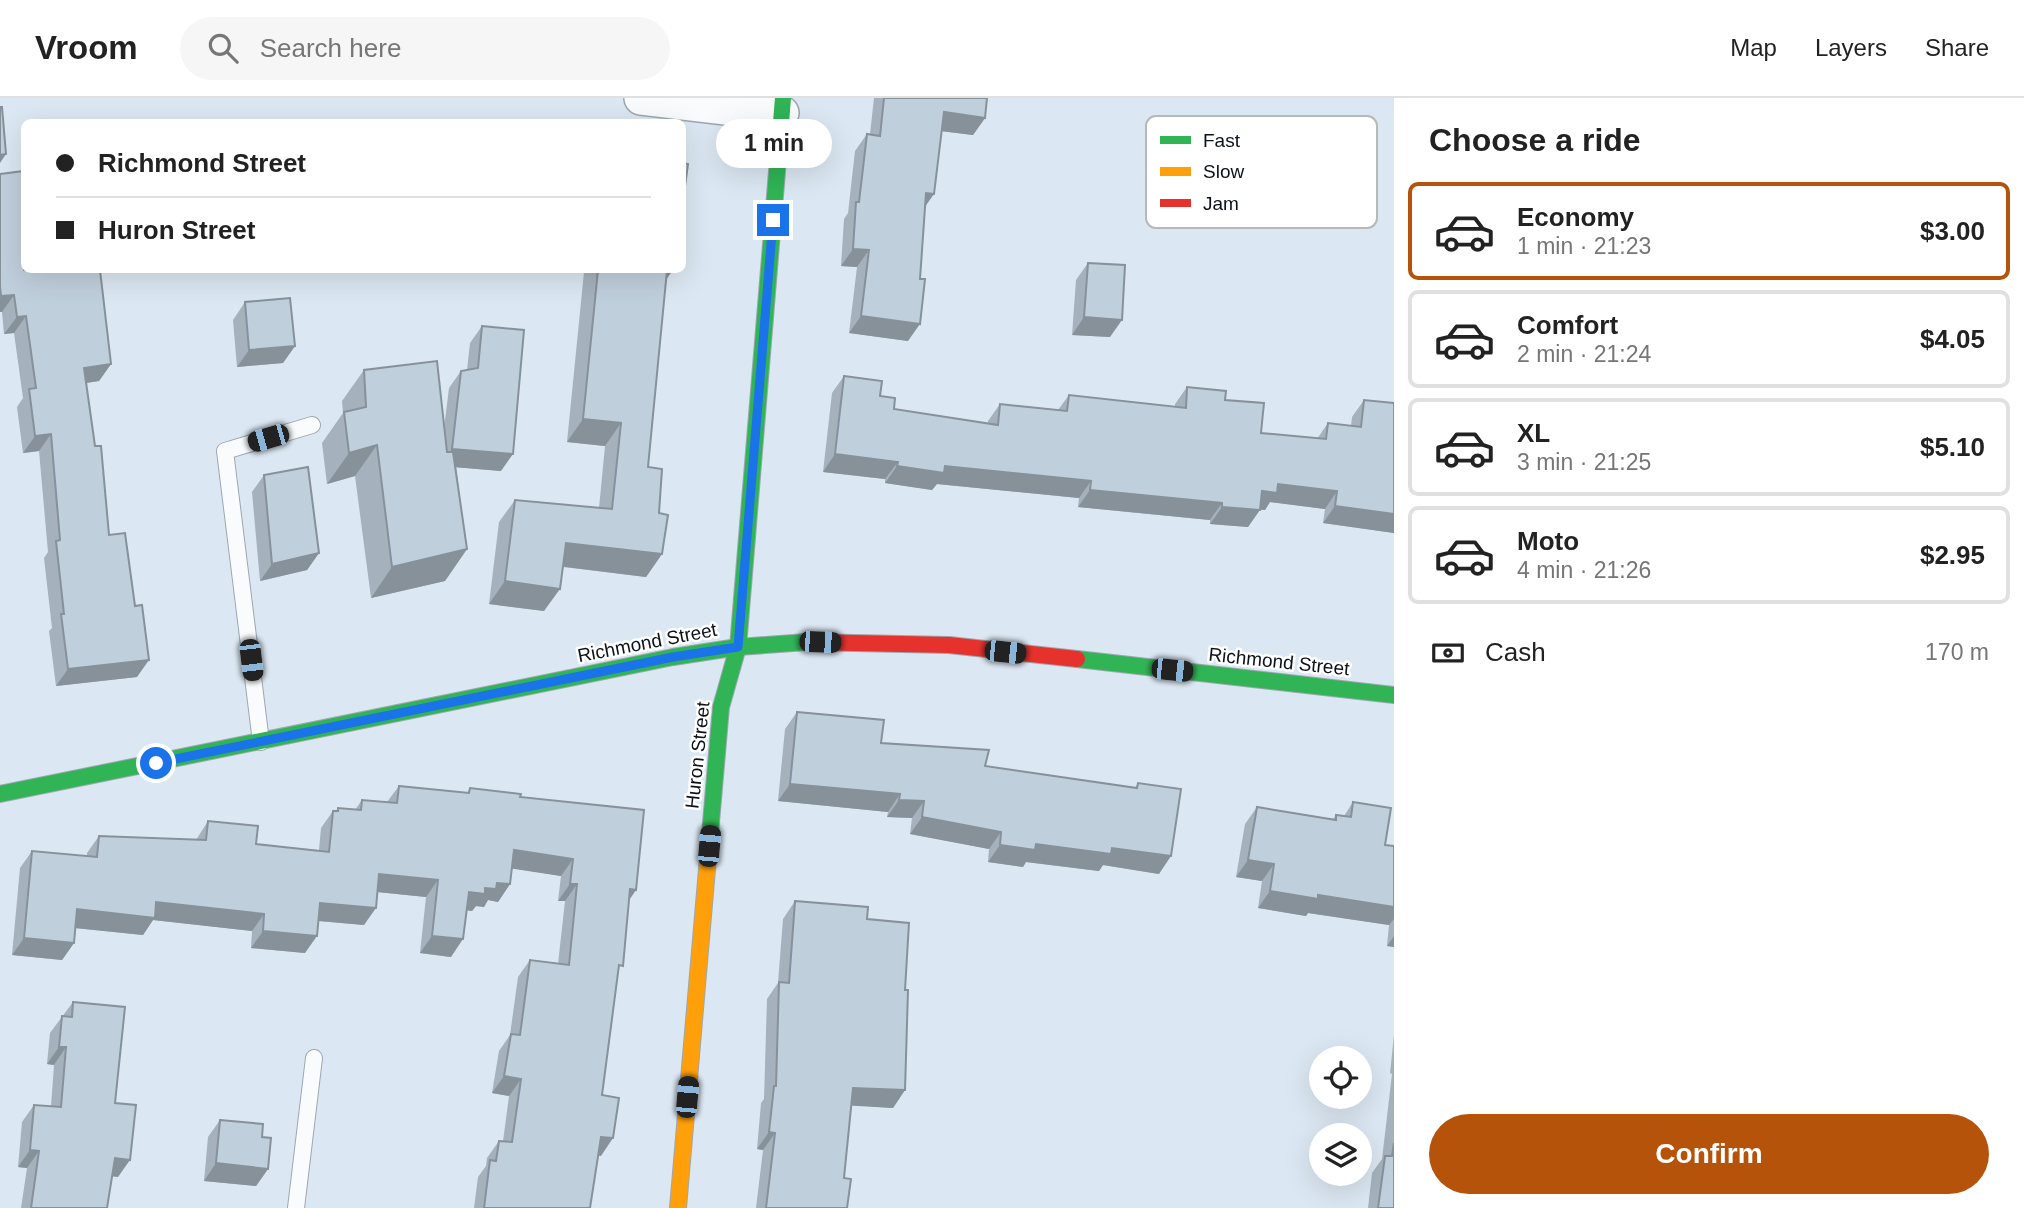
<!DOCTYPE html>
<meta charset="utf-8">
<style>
:root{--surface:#fff;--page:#f6f6f6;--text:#222;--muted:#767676;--line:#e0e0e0;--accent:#b45309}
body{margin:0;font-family:Helvetica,sans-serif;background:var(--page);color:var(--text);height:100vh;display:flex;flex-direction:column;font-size:26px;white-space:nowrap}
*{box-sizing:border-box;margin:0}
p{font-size:23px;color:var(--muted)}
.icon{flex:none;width:38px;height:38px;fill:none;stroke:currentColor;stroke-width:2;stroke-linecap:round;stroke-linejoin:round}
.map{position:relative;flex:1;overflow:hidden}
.panel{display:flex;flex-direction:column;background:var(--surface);width:630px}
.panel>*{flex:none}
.guide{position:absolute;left:21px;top:21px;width:665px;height:154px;border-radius:10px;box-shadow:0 7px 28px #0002;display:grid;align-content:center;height:154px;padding:0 35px;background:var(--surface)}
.controls{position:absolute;left:1309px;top:948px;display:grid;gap:14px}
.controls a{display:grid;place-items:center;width:63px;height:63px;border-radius:50%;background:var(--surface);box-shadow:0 7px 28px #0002;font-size:35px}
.end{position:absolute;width:32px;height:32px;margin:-16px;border:9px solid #1a73e8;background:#fff;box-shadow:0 0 0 4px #fff}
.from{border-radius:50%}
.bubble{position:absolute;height:49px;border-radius:24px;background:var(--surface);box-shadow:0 7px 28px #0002;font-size:23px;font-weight:600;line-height:49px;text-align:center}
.car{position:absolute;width:21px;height:42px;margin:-21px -10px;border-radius:9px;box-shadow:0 0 5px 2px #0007;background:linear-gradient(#222 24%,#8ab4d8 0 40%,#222 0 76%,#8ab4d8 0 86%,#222 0)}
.guide b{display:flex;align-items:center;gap:24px;height:66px;font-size:26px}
.guide b+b{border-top:2px solid var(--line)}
.guide i{width:18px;height:18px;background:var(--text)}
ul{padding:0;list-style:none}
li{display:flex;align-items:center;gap:21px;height:98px;margin:0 14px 10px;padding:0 21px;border:4px solid var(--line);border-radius:10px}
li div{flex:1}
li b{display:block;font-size:26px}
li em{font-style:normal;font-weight:600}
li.selected{border-color:var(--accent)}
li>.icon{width:63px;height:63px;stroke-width:1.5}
h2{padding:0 35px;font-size:32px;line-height:84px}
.pay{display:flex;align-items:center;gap:18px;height:77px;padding:0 35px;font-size:26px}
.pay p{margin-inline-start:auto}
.primary-button{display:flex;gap:14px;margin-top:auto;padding:14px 35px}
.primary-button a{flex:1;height:80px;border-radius:42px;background:var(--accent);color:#fff;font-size:28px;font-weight:600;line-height:80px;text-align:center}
header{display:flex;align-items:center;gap:42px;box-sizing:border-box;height:98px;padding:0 35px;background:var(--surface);border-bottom:2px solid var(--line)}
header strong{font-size:33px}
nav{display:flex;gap:38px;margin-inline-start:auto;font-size:24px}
.search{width:490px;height:63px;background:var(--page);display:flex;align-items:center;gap:18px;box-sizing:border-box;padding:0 24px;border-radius:38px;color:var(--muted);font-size:26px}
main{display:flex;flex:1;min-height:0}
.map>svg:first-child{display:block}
</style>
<header>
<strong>Vroom</strong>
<div class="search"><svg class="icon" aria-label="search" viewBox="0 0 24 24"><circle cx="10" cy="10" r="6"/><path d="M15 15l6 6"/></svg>Search here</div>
<nav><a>Map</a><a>Layers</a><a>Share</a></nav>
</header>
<main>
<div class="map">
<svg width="1394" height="1110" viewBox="0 0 1394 1110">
<rect width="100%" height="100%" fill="#dbe7f2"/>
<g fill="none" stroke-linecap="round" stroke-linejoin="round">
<g stroke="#9ea7af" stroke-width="18">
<g id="lane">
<polyline points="261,644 225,353 312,327"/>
<polyline points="296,1110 314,960"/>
</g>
</g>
<g stroke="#9ea7af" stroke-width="36">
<polyline id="street" points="641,0 734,11 782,15"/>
</g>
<g stroke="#9ea7af" stroke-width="18">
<g id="fast">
<polyline points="1077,561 1394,597"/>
<polyline points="0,696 673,559 738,549 807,544"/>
<polyline points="710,736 721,609 738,549 783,0"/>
</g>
</g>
<g stroke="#9ea7af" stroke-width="18">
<polyline id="slow" points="678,1110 710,736"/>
</g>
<g stroke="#9ea7af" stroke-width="18">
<polyline id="jam" points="807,544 949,547 1077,561"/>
</g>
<use href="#lane" stroke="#fafbfd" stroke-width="16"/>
<use href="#street" stroke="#fafbfd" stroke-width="33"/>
<use href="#fast" stroke="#30b455" stroke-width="16"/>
<use href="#slow" stroke="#ff9f0a" stroke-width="16"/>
<use href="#jam" stroke="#e5322d" stroke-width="16"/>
</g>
<g fill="#a5b2bd">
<polygon points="874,0 987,0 985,20 973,37 941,33 925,108 908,243 849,235 857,169 841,168 844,121 848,115 855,53 867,36 870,36"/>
<polygon points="0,76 24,172 111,266 99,283 86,285 109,437 137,579 56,588 49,533 52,530 44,460 48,454 39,353 23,355 17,309 23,300 14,235 4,236 2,214 0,214"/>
<polygon points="1088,165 1110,239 1072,237 1076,182"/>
<polygon points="566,172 673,172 666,182 648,369 659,415 662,456 646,479 563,469 544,513 489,506 499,424 515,402 599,410 605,348 567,344 584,174"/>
<polygon points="245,204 295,248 283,265 237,269 233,222"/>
<polygon points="482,228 501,373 456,369 467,451 445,483 371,500 355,378 327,386 322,345 343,315 342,303 364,272 444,330 449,290 461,273 467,272 470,245"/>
<polygon points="844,278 880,298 894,311 988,325 988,323 1000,306 1058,312 1069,297 1175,309 1175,306 1187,289 1225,302 1261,335 1317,341 1328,325 1351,328 1352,319 1364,302 1394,305 1394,435 1323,425 1325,411 1270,404 1265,412 1260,411 1248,429 1210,426 1210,422 1078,409 1079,400 937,386 932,392 885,385 885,381 823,374 832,295"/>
<polygon points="264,377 319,455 307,472 260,483 252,394"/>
<polygon points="797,614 881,645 985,668 1135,690 1138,685 1159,776 1103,767 1099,773 1026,764 1023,769 988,764 989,751 910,736 912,720 887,719 888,714 778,703 785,631"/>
<polygon points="399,688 467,695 470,690 520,699 636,792 629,802 618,873 602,997 601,1058 598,1057 590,1110 474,1110 478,1079 486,1068 487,1060 499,1043 503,1043 509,998 492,995 499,953 510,937 518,879 530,862 558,866 565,803 558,803 561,778 512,770 510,786 498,804 488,802 484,809 476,808 472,813 467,812 451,859 420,855 426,799 378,794 364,827 318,823 305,855 251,850 252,833 153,822 143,837 75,830 74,845 62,862 12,857 20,770 32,753 87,758 87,755 99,738 196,742 208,723 256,746 319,752 321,730 333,713 336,713 338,710 355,712 362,702 387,704"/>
<polygon points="1353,704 1385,747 1394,748 1394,849 1387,848 1389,827 1308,815 1306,818 1258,810 1262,783 1236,779 1245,726 1257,709 1333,721 1336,717 1344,718"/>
<polygon points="795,803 867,821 905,892 905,992 893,1010 851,1007 844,1080 847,1110 756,1110 763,1052 757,1051 761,1005 764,1001 767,901 778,885 783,821"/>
<polygon points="73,904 115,1005 118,1079 112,1078 107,1110 21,1110 27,1070 18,1069 22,1024 34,1007 51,1008 54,967 47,966 50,935"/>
<polygon points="1394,937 1394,1110 1368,1110 1372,1075 1382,1061 1392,976 1390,975"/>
<polygon points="220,1022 262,1039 268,1071 256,1088 204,1083 208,1039"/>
</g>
<g fill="#86919a">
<polygon points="944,14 985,20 973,37 932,32"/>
<polygon points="6,56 0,65 0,57"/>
<polygon points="926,95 934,96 922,113"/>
<polygon points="853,151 869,152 857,169 841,168"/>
<polygon points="497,172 519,172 517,174"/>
<polygon points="566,172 585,172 584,174"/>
<polygon points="664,172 673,172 659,191"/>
<polygon points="14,197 2,214 0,214 0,200 1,198"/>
<polygon points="26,218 14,235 4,236 17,219"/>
<polygon points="861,218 920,226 908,243 849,235"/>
<polygon points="1084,219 1122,222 1110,239 1072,237"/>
<polygon points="295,248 283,265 237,269 249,252"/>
<polygon points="111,266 99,283 72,287 84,270"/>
<polygon points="583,321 621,325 605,348 567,344"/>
<polygon points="51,336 39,353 23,355 35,338"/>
<polygon points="377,347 355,378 327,386 349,355"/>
<polygon points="452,351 513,356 501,373 440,368"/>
<polygon points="835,356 898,364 885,381 823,374"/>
<polygon points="897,368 945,368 1091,383 1079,400 937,386 932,392 885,385"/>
<polygon points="1278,386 1337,393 1325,411 1270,404 1265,412 1250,411 1262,393"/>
<polygon points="1090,392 1222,405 1210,422 1078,409"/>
<polygon points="1335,408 1394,416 1394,435 1323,425"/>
<polygon points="1222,409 1260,412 1248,429 1210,426"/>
<polygon points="566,445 662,456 646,479 550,467"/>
<polygon points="467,451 445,483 371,500 392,469"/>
<polygon points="319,455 307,472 260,483 272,466"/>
<polygon points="505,483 560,491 544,513 489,506"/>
<polygon points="149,562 137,579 56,588 68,571"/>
<polygon points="790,686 900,696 888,714 778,703"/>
<polygon points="899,702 924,703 912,720 887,719"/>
<polygon points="922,719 1001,734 989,751 910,736"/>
<polygon points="1036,746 1112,750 1171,758 1159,776 1103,767 1099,773 1026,764 1023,769 988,764 1000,747"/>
<polygon points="514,752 573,761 561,778 502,769"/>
<polygon points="1248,762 1274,766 1262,783 1236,779"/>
<polygon points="379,776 438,782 426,799 367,793"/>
<polygon points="497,785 510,786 498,804 488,802 484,809 476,808 472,813 457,811 469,794 485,790"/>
<polygon points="570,786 577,786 565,803 558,803"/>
<polygon points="630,791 636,792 624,809"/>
<polygon points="1270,793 1318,797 1394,809 1394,821 1389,827 1308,815 1306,818 1258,810"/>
<polygon points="156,804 264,816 252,833 153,822 143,837 65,829 77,811"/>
<polygon points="320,805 376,810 364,827 308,822"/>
<polygon points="263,833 317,838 305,855 251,850"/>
<polygon points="432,838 463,841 451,859 420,855"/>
<polygon points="1394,838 1394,849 1387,848"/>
<polygon points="24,840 74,845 62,862 12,857"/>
<polygon points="59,949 66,949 54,967 47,966"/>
<polygon points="504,978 521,981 509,998 492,995"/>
<polygon points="853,990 905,992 893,1010 841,1007"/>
<polygon points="769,1034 775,1035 763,1052 757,1051"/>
<polygon points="601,1039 613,1040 601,1058 589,1056"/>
<polygon points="30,1052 39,1053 27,1070 18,1069"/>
<polygon points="115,1060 130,1062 118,1079 103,1077"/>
<polygon points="216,1065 268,1071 256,1088 204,1083"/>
</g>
<g fill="#c0cfdc" stroke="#86919a" stroke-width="2">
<polygon points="884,0 987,0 985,20 944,14 934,96 926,95 920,181 925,181 920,226 861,218 869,152 853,151 856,104 859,104 867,36 880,38"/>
<polygon points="0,9 2,9 6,56 0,57"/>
<polygon points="682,65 688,66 682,110"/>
<polygon points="24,73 24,172 100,172 111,266 84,270 95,348 101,348 109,437 125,435 135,508 142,507 149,562 68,571 61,516 64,516 56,443 60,442 51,336 35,338 29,291 36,290 26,218 17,219 14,197 1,198 0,188 0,76"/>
<polygon points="1088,165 1125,167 1122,222 1084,219"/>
<polygon points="598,172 667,172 648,369 662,371 659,415 668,417 662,456 566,445 560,491 505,483 515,402 612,411 621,325 583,321"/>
<polygon points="290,200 295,248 249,252 245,204"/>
<polygon points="482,228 524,232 513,356 452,351 461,273 478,270"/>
<polygon points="437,263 447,354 453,354 467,451 392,469 377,347 349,355 344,314 366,309 364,272"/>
<polygon points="844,278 882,283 880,298 895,300 894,311 998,327 1000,306 1067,313 1069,297 1186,310 1187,289 1226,293 1225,302 1264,305 1261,335 1326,341 1328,325 1361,329 1364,302 1394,305 1394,416 1335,408 1337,393 1278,386 1277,395 1262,393 1260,412 1222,409 1222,405 1090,392 1091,383 945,368 944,375 897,368 898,364 835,356"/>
<polygon points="308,369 319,455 272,466 264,377"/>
<polygon points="797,614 884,622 881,645 989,652 985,668 1137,690 1138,685 1181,691 1171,758 1112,750 1111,756 1036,746 1035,752 1000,747 1001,734 922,719 924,703 899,702 900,696 790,686"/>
<polygon points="399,688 469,695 470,690 521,696 520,699 644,712 636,792 630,791 623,868 619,867 602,997 619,1000 613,1040 601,1039 590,1110 484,1110 490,1062 496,1063 499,1043 512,1044 521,981 504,978 511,936 520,937 530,862 569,867 577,786 570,786 573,761 514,752 510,786 497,785 496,791 485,790 485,796 469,794 463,841 432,838 438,782 379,776 376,810 320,805 317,838 263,833 264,816 156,804 155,820 77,811 74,845 24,840 32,753 97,759 99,738 206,742 208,723 258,728 256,746 329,754 333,713 338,713 338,710 361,712 362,702 397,705"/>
<polygon points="1353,704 1391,710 1385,747 1394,748 1394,809 1318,797 1318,801 1270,793 1274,766 1248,762 1257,709 1336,722 1336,717 1351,719"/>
<polygon points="795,803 868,809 867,821 909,825 905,892 908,892 905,992 853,990 844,1080 851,1081 847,1110 766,1110 775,1035 769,1034 774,988 776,988 779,884 789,885"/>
<polygon points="73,904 125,909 115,1005 136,1007 130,1062 115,1060 107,1110 31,1110 39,1053 30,1052 34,1007 61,1009 66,949 59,949 62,918 72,919"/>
<polygon points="220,1022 263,1026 262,1039 271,1040 268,1071 216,1065"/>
<polygon points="1394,1045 1394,1110 1378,1110 1385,1058 1392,1058"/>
</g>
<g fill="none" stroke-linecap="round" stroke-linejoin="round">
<polyline stroke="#1a73e8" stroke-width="9" points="156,665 673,559 738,549 773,122"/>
</g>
<g text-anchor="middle" stroke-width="5" stroke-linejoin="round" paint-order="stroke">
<g font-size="19" fill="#0b1219" stroke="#fff">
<text transform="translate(647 544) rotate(-11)" y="7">Richmond Street</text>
<text transform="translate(1279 563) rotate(6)" y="7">Richmond Street</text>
<text transform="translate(697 657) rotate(-84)" y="7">Huron Street</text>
</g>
</g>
<rect x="1146" y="18" width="231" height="112" rx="10" fill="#fff" stroke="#b6b8ba" stroke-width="2"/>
<rect x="1160" y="38" width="31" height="8" fill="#30b455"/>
<rect x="1160" y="69" width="31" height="9" fill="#ff9f0a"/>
<rect x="1160" y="101" width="31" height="8" fill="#e5322d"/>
<g font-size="19" fill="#0b1219">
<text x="1203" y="49">Fast</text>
<text x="1203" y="80">Slow</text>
<text x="1203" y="112">Jam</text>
</g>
</svg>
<div class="controls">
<a><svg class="icon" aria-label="locate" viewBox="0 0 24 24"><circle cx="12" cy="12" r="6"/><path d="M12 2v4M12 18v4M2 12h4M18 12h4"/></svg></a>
<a><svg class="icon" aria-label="layers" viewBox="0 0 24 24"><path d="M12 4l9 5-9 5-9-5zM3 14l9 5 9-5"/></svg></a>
</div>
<i class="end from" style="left:156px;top:665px"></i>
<i class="end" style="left:773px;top:122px"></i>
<div class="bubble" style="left:716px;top:21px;width:116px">1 min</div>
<i class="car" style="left:268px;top:340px;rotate:254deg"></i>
<i class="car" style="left:820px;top:544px;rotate:92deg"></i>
<i class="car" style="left:1005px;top:554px;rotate:96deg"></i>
<i class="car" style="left:251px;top:562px;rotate:173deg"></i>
<i class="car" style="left:1172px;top:572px;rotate:96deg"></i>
<i class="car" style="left:709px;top:748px;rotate:5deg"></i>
<i class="car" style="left:687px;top:999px;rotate:5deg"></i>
<div class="guide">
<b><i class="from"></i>Richmond Street</b>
<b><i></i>Huron Street</b>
</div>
</div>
<section class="panel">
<h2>Choose a ride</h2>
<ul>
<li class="selected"><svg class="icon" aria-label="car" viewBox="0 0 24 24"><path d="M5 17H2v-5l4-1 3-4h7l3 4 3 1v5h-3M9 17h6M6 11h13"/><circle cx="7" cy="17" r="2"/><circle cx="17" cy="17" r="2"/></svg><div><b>Economy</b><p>1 min · 21:23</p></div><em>$3.00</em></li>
<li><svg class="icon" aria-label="car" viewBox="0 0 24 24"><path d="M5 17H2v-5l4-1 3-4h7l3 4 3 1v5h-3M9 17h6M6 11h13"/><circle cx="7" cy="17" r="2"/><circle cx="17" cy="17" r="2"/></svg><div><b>Comfort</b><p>2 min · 21:24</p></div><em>$4.05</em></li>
<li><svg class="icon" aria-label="car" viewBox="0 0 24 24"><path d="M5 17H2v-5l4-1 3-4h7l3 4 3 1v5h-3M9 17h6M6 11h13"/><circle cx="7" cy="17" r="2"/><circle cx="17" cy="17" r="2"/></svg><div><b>XL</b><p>3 min · 21:25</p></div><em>$5.10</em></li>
<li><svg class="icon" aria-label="car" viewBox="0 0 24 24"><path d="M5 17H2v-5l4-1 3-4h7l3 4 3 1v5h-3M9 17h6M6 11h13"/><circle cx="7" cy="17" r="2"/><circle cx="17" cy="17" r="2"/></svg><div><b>Moto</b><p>4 min · 21:26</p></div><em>$2.95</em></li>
</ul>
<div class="pay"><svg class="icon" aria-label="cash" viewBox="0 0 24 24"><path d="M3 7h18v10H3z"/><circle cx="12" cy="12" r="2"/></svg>Cash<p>170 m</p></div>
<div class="primary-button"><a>Confirm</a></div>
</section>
</main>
